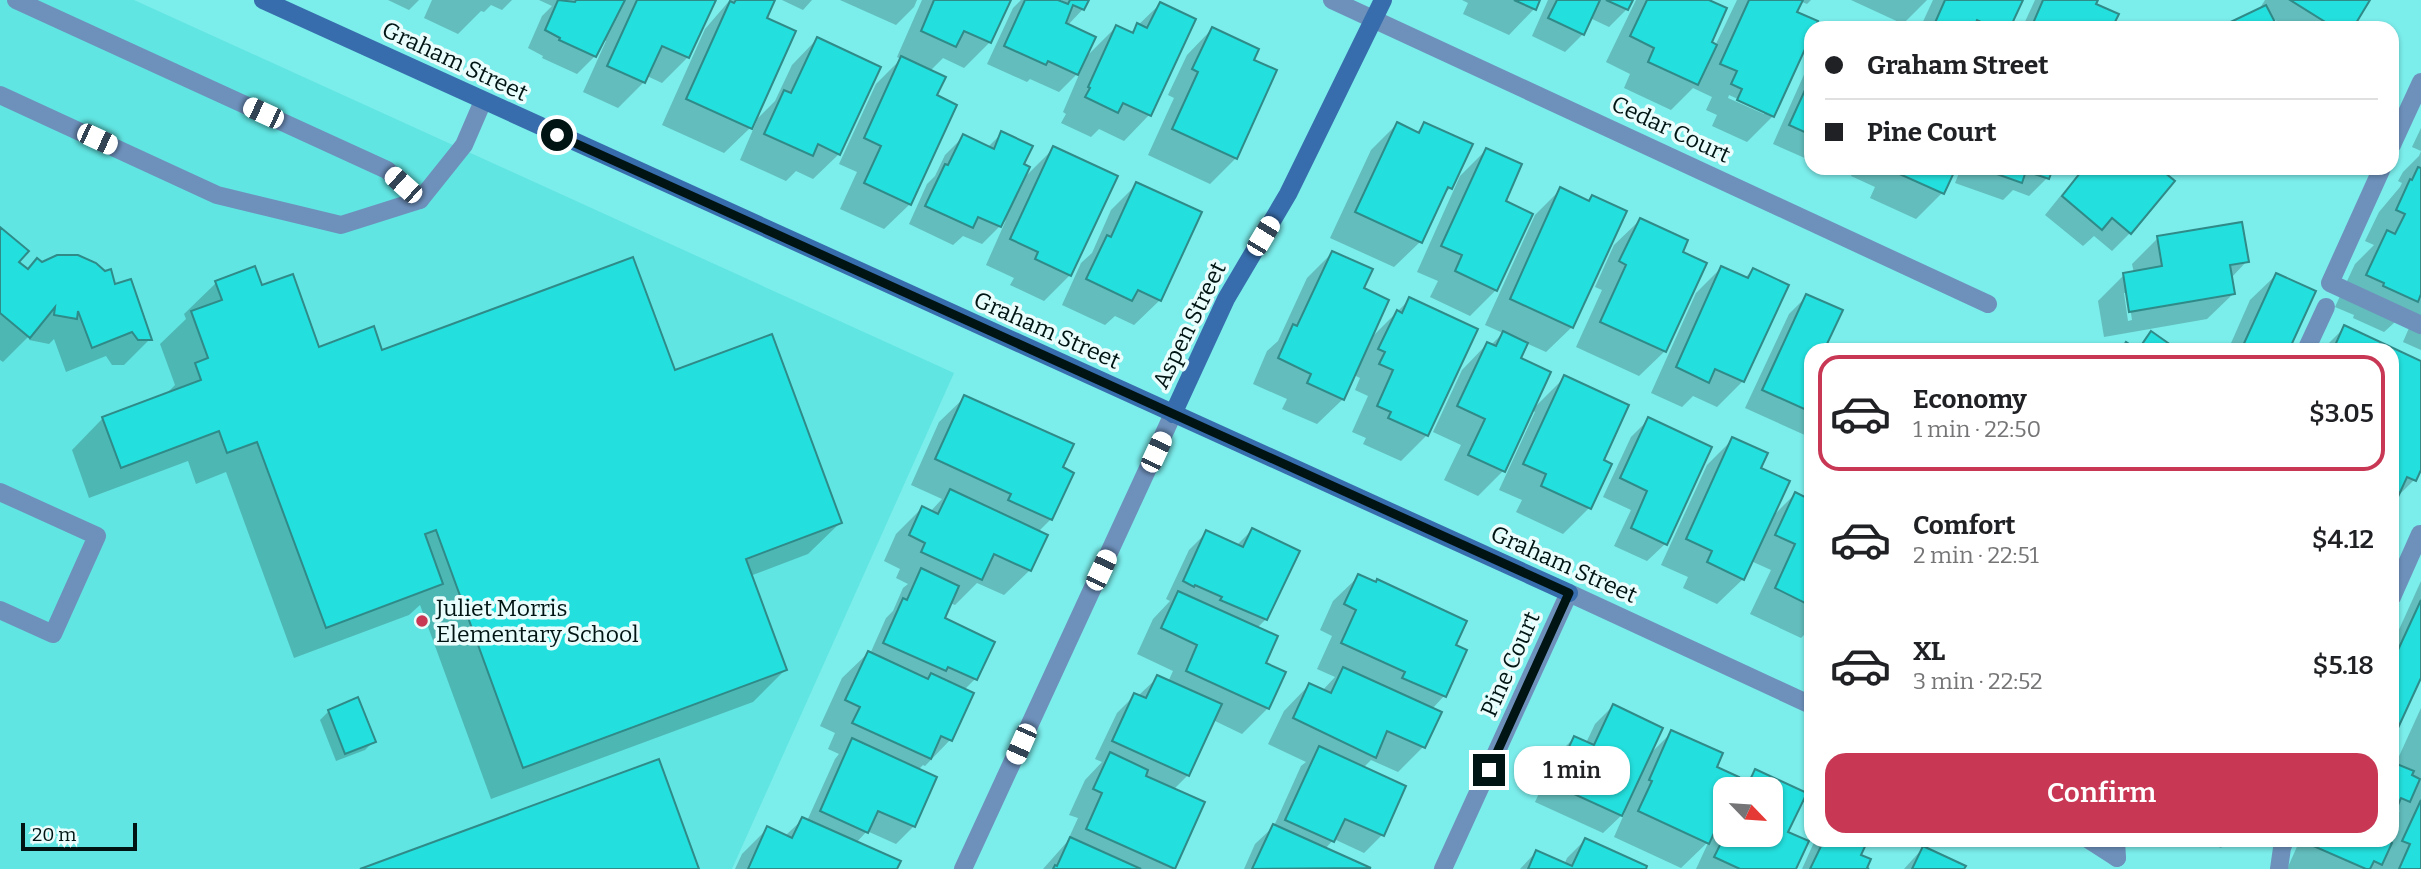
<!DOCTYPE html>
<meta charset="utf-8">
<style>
:root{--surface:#fff;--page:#f2f2f2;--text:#202124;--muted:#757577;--line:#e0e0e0;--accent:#c83855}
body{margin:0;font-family:Bitter,serif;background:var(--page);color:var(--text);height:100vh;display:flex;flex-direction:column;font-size:26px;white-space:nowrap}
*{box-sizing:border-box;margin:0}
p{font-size:23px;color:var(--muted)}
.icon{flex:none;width:38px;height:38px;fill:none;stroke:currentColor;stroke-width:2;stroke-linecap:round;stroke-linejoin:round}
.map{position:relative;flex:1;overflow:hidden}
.drawer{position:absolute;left:1804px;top:343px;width:595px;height:504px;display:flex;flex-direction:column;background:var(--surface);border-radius:21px;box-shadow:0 2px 5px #0004}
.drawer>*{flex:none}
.top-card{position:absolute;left:1804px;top:21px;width:595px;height:154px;border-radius:21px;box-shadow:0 2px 5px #0004;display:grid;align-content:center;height:154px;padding:0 21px;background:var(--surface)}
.needle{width:46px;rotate:115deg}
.buttons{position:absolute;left:1713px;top:777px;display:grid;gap:14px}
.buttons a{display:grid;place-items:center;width:70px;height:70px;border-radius:14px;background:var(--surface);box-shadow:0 2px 5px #0004;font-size:35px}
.scale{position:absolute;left:21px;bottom:18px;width:116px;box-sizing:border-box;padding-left:7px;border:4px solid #001414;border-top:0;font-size:19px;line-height:24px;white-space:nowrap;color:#001414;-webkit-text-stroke:5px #e9fdfc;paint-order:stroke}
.end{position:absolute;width:32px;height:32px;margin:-16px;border:9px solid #001414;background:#fff;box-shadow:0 0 0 4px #fff}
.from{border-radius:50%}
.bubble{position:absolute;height:49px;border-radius:21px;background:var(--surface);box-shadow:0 2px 5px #0004;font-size:23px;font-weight:600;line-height:49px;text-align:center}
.car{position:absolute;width:21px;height:42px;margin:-21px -10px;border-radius:9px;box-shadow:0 0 5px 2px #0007;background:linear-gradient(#fff 24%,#345 0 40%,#fff 0 76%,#345 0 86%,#fff 0)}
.top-card b{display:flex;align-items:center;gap:24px;height:66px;font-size:26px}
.top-card b+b{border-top:2px solid var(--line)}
.top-card i{width:18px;height:18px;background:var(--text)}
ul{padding:12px 0 0;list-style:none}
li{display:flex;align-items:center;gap:21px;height:116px;margin:0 14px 10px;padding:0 7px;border:4px solid transparent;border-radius:21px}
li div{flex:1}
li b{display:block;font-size:26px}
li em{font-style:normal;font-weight:600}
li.active{border-color:var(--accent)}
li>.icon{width:63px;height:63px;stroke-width:1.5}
.cta{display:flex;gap:14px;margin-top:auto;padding:14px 21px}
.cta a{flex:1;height:80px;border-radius:21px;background:var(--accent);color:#fff;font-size:28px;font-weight:600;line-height:80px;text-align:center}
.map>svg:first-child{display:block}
</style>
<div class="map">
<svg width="2421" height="869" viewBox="0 0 2421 869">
<rect width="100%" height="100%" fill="#7bedeb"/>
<polygon fill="#61e5e2" points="0,0 134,0 954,373 732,869 0,869"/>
<g fill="#0003" fill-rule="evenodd">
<polygon points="388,0 419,0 409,10"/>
<polygon points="432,0 512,0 502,10 491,5 484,12 481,11 458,34 424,18"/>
<polygon points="539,0 713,0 688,57 662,83 647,76 644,82 618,108 583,92 606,41 603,39 595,56 577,74 542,58 543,56 528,48 542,16 552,6"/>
<polygon points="730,0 773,0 765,19 750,128 724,153 662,125 705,29"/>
<polygon points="782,0 812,0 803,10"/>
<polygon points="840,0 917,0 914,7 896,25"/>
<polygon points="922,0 1009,0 990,42 964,68 943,58 930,71 935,96 910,204 884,229 840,209 857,172 839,164 876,84 901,59 897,57"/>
<polygon points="1021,0 1054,0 1060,3 1062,0 1087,0 1083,9 1067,26 1077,74 1059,92 1030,79 1027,82 987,64 1013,8"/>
<polygon points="1462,0 1539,0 1534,9 1509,35 1463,14 1468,3"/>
<polygon points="1548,0 1631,0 1627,9 1609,27 1590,18 1583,34 1565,52 1532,36"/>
<path d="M1636 0H1704L1709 43 1715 46 1737 0H1811L1807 4 1800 1 1795 13 1813 28 1773 116 1747 142 1712 126 1717 115 1706 110 1712 97 1693 88 1671 110 1624 88 1630 74 1606 62ZM1729 95 1764 111V114L1728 98Z"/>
<polygon points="1851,0 1927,0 1903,24"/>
<polygon points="1933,0 2021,0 2008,28 1920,28"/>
<polygon points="2035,0 2096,0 2094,5 2110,28 2022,28"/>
<polygon points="2265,0 2368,0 2351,28 2289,28 2270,17 2276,28 2222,28 2258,11"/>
<polygon points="1160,4 1149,115 1124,141 1099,129 1091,137 1061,123 1066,114 1063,112 1087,56 1116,27 1130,33"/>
<polygon points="1212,29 1252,61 1236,158 1210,184 1148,155 1174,98 1168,95 1187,55"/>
<polygon points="817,39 839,154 813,179 796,171 786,181 740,160 758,118 775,101 792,65"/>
<polygon points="1811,59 1811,155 1807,159 1773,144"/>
<polygon points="1397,124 1416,133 1425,124 1450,188 1441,197 1420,242 1394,267 1330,238 1371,150"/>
<polygon points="2421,128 2421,350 2403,342 2409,328 2395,322 2384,332 2353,318 2354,315 2335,307 2355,264 2374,245 2365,241 2379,212 2400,187 2402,183 2398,181 2403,172 2419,156 2421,151 2412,147"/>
<polygon points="1002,133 1022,165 1022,180 1054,148 1070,275 1044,301 1010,285 1014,278 986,265 1006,220 982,244 963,236 953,245 909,224 927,184 935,176 945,155 963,137 987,148"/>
<polygon points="1486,150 1503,201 1496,290 1470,316 1430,297 1438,281 1417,272 1460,176"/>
<polygon points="1854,168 1954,168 1942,193 1916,219 1870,198 1875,187 1851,176"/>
<polygon points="1961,168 2051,168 2047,178 2029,196 2013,190 2003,200 1955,183"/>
<polygon points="2083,168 2156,168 2130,233 2112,251 2094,236 2083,246 2045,215"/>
<polygon points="1137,184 1160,300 1134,325 1115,316 1105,325 1062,305 1081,263 1092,253 1111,210"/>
<polygon points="1561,189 1588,202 1593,197 1572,327 1546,352 1526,343 1519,359 1533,409 1565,377 1601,461 1609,464 1589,508 1563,534 1516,512 1522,500 1499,490 1535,412 1532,410 1503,471 1478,496 1444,480 1461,445 1433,432 1462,370 1487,344 1490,346 1503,333 1485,325 1535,215"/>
<polygon points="1640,220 1681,252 1665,351 1639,376 1576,347 1602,290 1595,287 1614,245"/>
<polygon points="0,229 17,262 27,270 42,264 114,286 150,339 124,365 112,365 106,356 66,372 54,339 49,344 29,340 30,335 3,362 0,360"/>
<path d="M2158 238 2247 261 2231 278 2233 294 2207 319 2104 337 2098 301 2124 275 2134 273 2132 264ZM2124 293H2128L2132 320 2128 321Z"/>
<polygon points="1332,253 1361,289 1370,339 1410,299 1427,435 1401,461 1363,444 1366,438 1352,432 1368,396 1355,390 1360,378 1354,375 1343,399 1317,424 1282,409 1287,399 1253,384 1267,351 1278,341 1307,278"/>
<polygon points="1721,268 1745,278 1753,270 1743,381 1717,407 1693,396 1682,407 1651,393 1696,293"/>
<polygon points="2276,275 2287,350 2228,350 2250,300"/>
<polygon points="216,283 261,287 318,349 674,372 840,523 808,554 750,576 785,670 753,702 491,799 420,605 409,615 294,658 226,472 196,484 188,461 89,498 72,450 103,418 165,395 175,385 160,344 186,319 184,314"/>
<polygon points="1807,296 1824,346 1832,350 1811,350 1811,431 1807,436 1745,408 1789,314"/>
<polygon points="2345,327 2421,363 2421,466 2414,480 2395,499 2392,506 2392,350 2322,350"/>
<polygon points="965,397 1060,468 1051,519 1038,532 1030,570 1004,595 977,583 955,605 950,603 943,619 975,679 964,690 971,693 950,740 925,766 923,765 918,770 914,826 896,844 867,831 856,843 895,869 735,869 742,854 768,828 785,836 803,819 807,821 835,759 839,754 828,749 835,733 820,726 842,678 868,653 870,654 886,618 893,611 903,588 908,584 896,578 900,569 884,561 896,534 922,508 930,512 942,499 911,485 939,422"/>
<polygon points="1649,419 1665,544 1647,561 1614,546 1631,510 1603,497 1631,437"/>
<polygon points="1733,439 1759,469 1770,519 1795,494 1811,502 1811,628 1801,638 1750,614 1771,570 1751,561 1743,579 1717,604 1683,588 1688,577 1661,565 1707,465"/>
<polygon points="1252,530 1266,619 1257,628 1268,708 1242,734 1213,720 1188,775 1173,790 1203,803 1173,869 1043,869 1067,842 1078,818 1069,815 1085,780 1102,762 1095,759 1117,713 1135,695 1138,696 1157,678 1168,682 1173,671 1137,654 1153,619 1170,601 1166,599 1189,550 1207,532 1236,546"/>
<polygon points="1359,576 1453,646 1465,651 1444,696 1432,709 1423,747 1398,772 1371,760 1363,768 1382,835 1364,853 1334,839 1325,849 1368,869 1244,869 1255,844 1274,826 1301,766 1306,762 1268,744 1284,711 1309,685 1322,691 1335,677 1317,669 1332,636 1320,630 1333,601"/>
<polygon points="2421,581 2421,674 2392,736 2392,645"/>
<polygon points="1613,706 1650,754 1672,732 1715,768 1737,778 1731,789 1726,789 1726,835 1771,835 1771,789 1738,789 1756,771 1804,793 1786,833 1794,869 1696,869 1709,841 1681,868 1614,837 1625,812 1603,833 1535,802 1556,756 1574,738 1586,743 1595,724"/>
<polygon points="2421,708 2421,869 2287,869 2300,840 2381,840 2386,842 2387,840 2392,840 2392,828 2400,810 2392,818 2395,765"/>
<polygon points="329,711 374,741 365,750 336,761 320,720"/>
<polygon points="1585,840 1644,869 1520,869 1536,852 1564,865 1567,858"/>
<polygon points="1815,840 1866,840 1859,855 1865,869 1802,869"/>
<polygon points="2204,840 2229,840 2221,848"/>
<polygon points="1923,848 1963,869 1904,869"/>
</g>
<g fill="#23dfdd" stroke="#2f8a88" stroke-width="2">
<polygon points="558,0 575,2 576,0 625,0 596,57 559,40 560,38 545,30"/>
<polygon points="637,0 716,0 689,58 662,46 645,83 607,66"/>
<polygon points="736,0 775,0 767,18 796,31 752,129 686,99 730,1 734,3"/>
<polygon points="934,0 1011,0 991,43 964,31 956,47 921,31"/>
<polygon points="1025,0 1058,0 1068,4 1070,0 1089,0 1084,10 1073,5 1066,23 1096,37 1078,75 1048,61 1046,65 1004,46"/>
<polygon points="1514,0 1540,0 1536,10"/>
<polygon points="1557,0 1600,0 1584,35 1548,18"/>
<polygon points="1606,0 1633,0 1628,10"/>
<polygon points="1647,0 1709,0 1727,8 1712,42 1717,45 1698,85 1648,62 1654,48 1630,36"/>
<polygon points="1749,0 1803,0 1797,12 1818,21 1815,28 1811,28 1811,36 1774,117 1737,100 1742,89 1731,84 1737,71 1720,64"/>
<polygon points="1945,0 2023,0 2010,28 1994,28 1977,20 1974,28 1941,28 1934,25"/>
<polygon points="2043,0 2098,0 2096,4 2119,14 2112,28 2031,28"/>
<polygon points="2290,0 2370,0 2353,28 2335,28"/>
<polygon points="1160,2 1196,19 1151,116 1123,103 1118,113 1085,97 1090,88 1088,87 1116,25 1133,33 1137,23 1147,28"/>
<polygon points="2266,5 2278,28 2218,28"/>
<polygon points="1212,27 1259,49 1254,60 1277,70 1237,159 1172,129 1198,72 1192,69"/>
<polygon points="817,37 881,67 840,155 818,144 813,156 764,134 784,90 791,93"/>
<polygon points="901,56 946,77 937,95 957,105 911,205 864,183 881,146 864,138"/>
<polygon points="1811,77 1811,135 1789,125"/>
<polygon points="1397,122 1419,133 1424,122 1473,144 1452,189 1448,187 1422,243 1355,212"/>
<polygon points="1001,131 1033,146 1024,164 1030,167 1001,227 978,217 973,228 925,206 945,164 948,165 963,134 994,149"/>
<polygon points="1053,146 1118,176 1071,276 1035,259 1038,252 1010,239"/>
<polygon points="1486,148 1522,164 1506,201 1533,214 1497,291 1455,271 1462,255 1441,246"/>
<polygon points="2418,167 2421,168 2421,294 2418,302 2383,286 2384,283 2366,275 2387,230 2395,234 2405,214 2396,210 2410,179 2412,180"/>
<polygon points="1897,168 1956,168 1944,194 1895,172"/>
<polygon points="1980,168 2053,168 2049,179 2026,171 2022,183"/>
<polygon points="2084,168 2159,168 2175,181 2131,234 2112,218 2102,230 2062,196"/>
<polygon points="1136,182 1202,212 1161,301 1138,290 1132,301 1086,279 1107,235 1111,237"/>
<polygon points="1560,187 1589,201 1592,195 1627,211 1573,328 1510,299"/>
<polygon points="1640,218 1688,240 1683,252 1707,263 1666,352 1600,322 1626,265 1619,261"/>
<polygon points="2242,222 2249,262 2230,265 2235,294 2129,312 2123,273 2162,266 2157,236"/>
<polygon points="0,227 29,251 19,262 28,269 37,258 42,262 57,255 78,255 96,263 105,271 111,269 115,284 131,279 152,340 138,340 132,332 92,348 78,311 77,319 54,315 55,307 30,338 0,313"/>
<polygon points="1332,251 1373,269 1364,288 1389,300 1344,400 1307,383 1311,374 1278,358 1293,324 1297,326"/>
<polygon points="633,257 675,370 772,334 842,523 746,559 787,670 523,768 436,530 425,534 443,584 326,628 257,442 227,453 219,431 121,468 102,417 201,380 195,363 208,358 191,311 222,300 215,281 255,266 262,285 293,274 319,347 374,326 382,350"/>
<polygon points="1721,266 1748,278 1753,268 1789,285 1744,382 1715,369 1709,383 1676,367"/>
<polygon points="2276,273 2316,291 2289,350 2241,350"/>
<polygon points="1806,294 1843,310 1826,346 1836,350 1811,350 1811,412 1762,390"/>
<polygon points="1409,297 1478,329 1428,436 1388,418 1391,412 1377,406 1393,370 1379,364 1385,352 1378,349 1397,310 1402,313"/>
<polygon points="2344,325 2421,361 2421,470 2416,481 2407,477 2392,510 2392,446 2395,440 2392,439 2392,350 2333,350"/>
<polygon points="1503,331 1528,343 1521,358 1551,372 1505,472 1468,455 1485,419 1457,406 1487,342 1496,346"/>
<polygon points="2151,331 2178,350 2121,350 2126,342 2138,350"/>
<polygon points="1564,375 1629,405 1604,460 1612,464 1591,509 1541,486 1546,474 1523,464"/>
<polygon points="964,395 1074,444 1063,467 1074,473 1052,520 1008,500 1011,494 935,459"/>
<polygon points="1648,417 1712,447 1667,545 1631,528 1647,491 1620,478"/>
<polygon points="1732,437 1768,453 1761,468 1790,481 1744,580 1707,562 1712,551 1686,539"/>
<polygon points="950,489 1048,535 1031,571 994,554 982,580 921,552 925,543 909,535 922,506 938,514"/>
<polygon points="1795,492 1811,500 1811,606 1775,588 1795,544 1775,535"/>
<polygon points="1252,528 1300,551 1267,620 1220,600 1222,597 1195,585 1194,587 1183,581 1206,530 1243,547"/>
<polygon points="921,568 959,586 945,618 995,642 977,680 948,667 946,671 883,643 903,598 907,600"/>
<polygon points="1358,574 1376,582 1377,579 1467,621 1456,645 1467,650 1446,697 1402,678 1405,672 1341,643 1356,610 1344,604"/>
<polygon points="1178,591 1278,636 1266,663 1286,672 1269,709 1186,671 1197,645 1161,628"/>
<polygon points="2421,600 2421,678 2392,741 2392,663"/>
<polygon points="868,651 928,679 931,673 974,693 952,741 941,736 931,759 852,723 860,707 845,700"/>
<polygon points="1343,667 1442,712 1425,748 1387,731 1376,758 1293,718 1309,683 1331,693"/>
<polygon points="1157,675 1222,704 1189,776 1112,741 1134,693 1146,698"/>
<polygon points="358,697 376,742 345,754 328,710"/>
<polygon points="1613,704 1663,728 1622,816 1552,784 1574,736 1594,745"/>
<polygon points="1671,730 1723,753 1717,767 1739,777 1733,789 1726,789 1726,807 1709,844 1638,811 1652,781 1649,780"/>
<polygon points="852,738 937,777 915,827 878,811 868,833 820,811"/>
<polygon points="1319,746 1406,786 1384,836 1345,819 1334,842 1285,820"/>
<polygon points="1110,752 1148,770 1146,776 1205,802 1175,869 1086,829 1102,793 1093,789"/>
<polygon points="659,759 699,869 360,869"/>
<polygon points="2392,762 2414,771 2412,775 2420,779 2410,802 2401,798 2392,819"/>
<polygon points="1755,769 1807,793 1788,832 1809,841 1796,869 1740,869 1714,857 1726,833 1771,835 1771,789 1746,789"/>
<polygon points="2421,800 2421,869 2399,869 2410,844 2402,841"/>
<polygon points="802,817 901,861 897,869 748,869 767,826 792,838"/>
<polygon points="1273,824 1371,868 1252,869"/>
<polygon points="1070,837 1141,869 1053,869 1055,865 1057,866"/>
<polygon points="1585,838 1647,866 1646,869 1528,869 1536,850 1572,866"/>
<polygon points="1824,840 1868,840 1861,855 1871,859 1867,868 1869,869 1810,869"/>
<polygon points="2313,840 2385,840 2392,843 2382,865 2374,861 2370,869 2366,869 2311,845"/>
<polygon points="1923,846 1966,866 1964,869 1912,869"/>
</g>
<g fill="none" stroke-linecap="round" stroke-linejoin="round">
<g stroke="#6e91bc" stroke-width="18">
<polyline points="16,0 387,170 420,200"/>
<polyline points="0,95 217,195 341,225 420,200 464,145 483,101"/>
<polyline points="2392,145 2421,82"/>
<polyline points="2382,168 2330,283 2421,325"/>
<polyline points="2306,350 2326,307"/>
<polyline points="0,492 97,536 53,634 0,610"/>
<polyline points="2392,597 2420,534"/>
<polyline points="2116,840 2117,858"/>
<polyline points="2279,869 2282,848 2285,840"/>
</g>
<g stroke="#6e91bc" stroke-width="18">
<polyline points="1332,0 1988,304"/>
<polyline points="2089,840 2117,858"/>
<polyline points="963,869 1173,414"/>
<polyline points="1443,869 1569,593 1811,705"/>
</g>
<g stroke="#376dac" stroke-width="18">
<polyline points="263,0 1569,593"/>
<polyline points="1173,414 1226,299 1288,194 1383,0"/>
</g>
</g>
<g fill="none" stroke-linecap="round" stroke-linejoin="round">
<polyline stroke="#001414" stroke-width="9" points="557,135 1569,593 1489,770"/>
</g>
<circle fill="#c83855" stroke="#e9fdfc" stroke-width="2.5" cx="422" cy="621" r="7"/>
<g text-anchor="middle" stroke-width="7" stroke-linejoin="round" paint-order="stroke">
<g font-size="23" fill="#001414" stroke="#e9fdfc">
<text transform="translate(455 61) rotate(25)" y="8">Graham Street</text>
<text transform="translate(1671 129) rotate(25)" y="8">Cedar Court</text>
<text transform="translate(1189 325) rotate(-64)" y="8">Aspen Street</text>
<text transform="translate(1047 330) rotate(24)" y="8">Graham Street</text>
<text transform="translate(1564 564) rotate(24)" y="8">Graham Street</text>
<text transform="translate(1510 664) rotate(-66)" y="8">Pine Court</text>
</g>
<g font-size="23" fill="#001414" stroke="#e9fdfc" text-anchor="start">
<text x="436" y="616">Juliet Morris<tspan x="436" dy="26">Elementary School</tspan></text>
</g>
</g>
</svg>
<div class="buttons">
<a><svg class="needle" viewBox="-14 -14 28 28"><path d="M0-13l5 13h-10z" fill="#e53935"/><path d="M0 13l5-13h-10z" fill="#757577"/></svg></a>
</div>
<div class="scale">20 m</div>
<i class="end from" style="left:557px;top:135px"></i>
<i class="end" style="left:1489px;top:770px"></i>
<div class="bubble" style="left:1514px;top:746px;width:116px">1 min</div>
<i class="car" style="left:263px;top:113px;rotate:295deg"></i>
<i class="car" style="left:97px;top:139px;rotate:115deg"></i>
<i class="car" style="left:403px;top:185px;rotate:312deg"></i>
<i class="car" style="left:1263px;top:236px;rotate:31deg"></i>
<i class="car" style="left:1156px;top:452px;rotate:25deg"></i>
<i class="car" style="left:1101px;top:570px;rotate:25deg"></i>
<i class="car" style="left:1021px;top:744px;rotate:204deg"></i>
<div class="top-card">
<b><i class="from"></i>Graham Street</b>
<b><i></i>Pine Court</b>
</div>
<section class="drawer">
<ul>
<li class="active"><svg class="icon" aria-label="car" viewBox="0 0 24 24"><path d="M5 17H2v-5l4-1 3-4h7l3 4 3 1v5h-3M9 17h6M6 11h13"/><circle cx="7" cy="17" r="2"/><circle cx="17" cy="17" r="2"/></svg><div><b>Economy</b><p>1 min · 22:50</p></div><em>$3.05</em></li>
<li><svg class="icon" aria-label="car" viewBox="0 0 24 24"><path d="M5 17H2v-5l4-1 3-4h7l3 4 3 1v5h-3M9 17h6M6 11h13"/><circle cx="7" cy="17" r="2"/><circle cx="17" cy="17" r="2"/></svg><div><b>Comfort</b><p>2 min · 22:51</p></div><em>$4.12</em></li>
<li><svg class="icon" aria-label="car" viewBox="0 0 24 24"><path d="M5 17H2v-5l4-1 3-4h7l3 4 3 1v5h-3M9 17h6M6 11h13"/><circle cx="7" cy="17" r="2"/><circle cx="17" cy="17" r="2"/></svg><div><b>XL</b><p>3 min · 22:52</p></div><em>$5.18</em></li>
</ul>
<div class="cta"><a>Confirm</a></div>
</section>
</div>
